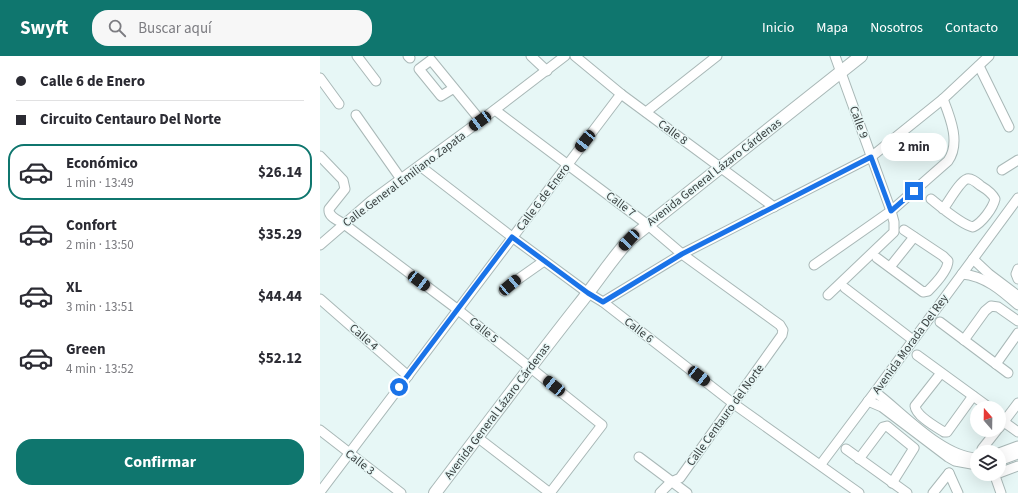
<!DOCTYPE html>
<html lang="es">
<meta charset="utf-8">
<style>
:root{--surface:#fff;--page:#f7f7f7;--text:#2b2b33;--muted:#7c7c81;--line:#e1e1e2;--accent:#0f766e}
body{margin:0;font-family:"Source Sans 3",sans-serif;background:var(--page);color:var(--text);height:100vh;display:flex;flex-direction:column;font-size:15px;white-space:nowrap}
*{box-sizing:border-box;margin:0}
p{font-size:13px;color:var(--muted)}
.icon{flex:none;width:22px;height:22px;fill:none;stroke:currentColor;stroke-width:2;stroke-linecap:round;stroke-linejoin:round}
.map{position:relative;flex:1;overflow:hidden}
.panel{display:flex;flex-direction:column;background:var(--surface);width:320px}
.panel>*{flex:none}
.hud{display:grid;align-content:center;height:88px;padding:0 16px;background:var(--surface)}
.needle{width:26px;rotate:340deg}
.controls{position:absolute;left:650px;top:345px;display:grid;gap:8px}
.controls a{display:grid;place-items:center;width:36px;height:36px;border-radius:50%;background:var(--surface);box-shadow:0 4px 16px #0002;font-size:20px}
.end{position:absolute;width:18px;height:18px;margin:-9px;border:5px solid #1a73e8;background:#fff;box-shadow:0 0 0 2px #fff}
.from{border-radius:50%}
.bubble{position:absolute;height:28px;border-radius:14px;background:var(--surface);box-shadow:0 4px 16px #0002;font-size:13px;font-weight:700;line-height:28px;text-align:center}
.car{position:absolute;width:12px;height:24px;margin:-12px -6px;border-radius:5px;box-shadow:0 0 3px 1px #0007;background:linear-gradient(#222 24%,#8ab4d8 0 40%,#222 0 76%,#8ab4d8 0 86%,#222 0)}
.hud b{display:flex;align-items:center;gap:14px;height:38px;font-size:15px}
.hud b+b{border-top:1px solid var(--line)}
.hud i{width:10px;height:10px;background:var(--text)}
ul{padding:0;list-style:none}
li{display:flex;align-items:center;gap:12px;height:56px;margin:0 8px 6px;padding:0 8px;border:2px solid transparent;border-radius:16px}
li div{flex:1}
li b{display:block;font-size:15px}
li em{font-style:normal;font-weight:700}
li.selected{border-color:var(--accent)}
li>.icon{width:36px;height:36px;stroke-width:1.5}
.primary-button{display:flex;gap:8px;margin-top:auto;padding:8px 16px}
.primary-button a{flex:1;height:46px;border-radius:16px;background:var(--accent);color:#fff;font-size:16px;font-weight:700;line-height:46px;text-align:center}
header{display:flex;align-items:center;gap:24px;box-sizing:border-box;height:56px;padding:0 20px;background:var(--accent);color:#fff}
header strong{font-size:19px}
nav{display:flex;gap:22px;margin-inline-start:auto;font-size:14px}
.search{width:280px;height:36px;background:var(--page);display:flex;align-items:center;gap:10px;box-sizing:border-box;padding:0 14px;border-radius:16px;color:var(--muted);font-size:15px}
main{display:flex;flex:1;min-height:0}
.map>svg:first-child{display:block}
</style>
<header>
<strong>Swyft</strong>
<div class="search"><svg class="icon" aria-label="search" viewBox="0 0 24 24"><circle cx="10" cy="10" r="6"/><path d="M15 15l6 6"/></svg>Buscar aquí</div>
<nav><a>Inicio</a><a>Mapa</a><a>Nosotros</a><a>Contacto</a></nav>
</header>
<main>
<section class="panel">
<div class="hud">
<b><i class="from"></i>Calle 6 de Enero</b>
<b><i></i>Circuito Centauro Del Norte</b>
</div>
<ul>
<li class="selected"><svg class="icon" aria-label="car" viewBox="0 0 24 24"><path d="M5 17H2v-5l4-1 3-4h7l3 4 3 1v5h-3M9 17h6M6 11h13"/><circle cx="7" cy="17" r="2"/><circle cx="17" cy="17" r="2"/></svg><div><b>Económico</b><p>1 min · 13:49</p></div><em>$26.14</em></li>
<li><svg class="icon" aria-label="car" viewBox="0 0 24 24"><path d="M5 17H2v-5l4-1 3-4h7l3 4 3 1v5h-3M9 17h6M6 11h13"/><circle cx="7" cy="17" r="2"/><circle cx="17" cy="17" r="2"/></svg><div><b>Confort</b><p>2 min · 13:50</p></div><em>$35.29</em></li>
<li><svg class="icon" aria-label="car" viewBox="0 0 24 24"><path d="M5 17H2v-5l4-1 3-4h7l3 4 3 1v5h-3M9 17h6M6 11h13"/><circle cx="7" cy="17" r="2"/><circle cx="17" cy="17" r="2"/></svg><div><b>XL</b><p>3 min · 13:51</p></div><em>$44.44</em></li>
<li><svg class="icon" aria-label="car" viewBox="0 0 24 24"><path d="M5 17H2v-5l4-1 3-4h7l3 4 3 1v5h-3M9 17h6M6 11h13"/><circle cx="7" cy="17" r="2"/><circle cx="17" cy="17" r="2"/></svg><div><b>Green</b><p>4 min · 13:52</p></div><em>$52.12</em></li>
</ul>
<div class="primary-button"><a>Confirmar</a></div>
</section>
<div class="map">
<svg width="698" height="437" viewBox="0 0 698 437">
<rect width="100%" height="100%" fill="#e7f7f6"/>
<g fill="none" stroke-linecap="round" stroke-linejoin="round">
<g stroke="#a9b8b7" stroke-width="11">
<g id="minor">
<polyline points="37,0 56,25"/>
<polyline points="88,0 90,2"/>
<polyline points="211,0 227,15"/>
<polyline points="255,0 301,38 454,151"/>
<polyline points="659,10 689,71"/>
<polyline points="0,22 19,48"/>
<polyline points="134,32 121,40 99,13 111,4 156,59 160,65"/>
<polyline points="175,54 328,169 362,198 460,269 463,274 462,279 360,422 351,426 340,437"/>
<polyline points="326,56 397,0"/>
<polyline points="36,59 81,123"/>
<path d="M0 100 23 124 25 133 9 153C8 161 18 164 24 168L137 253 282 369 230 437"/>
<polyline points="100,110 192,181 268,237 283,246 414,348 539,437"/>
<polyline points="682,114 698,104"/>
<path d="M611 143C621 151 642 169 653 171 662 167 673 152 675 143 672 137 666 133 661 130 657 127 652 122 647 123 640 125 628 147 623 153"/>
<polyline points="0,189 51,145 160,65 245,0"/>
<path d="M557 202 603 236 608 235C614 229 628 214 628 205L623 200 584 174"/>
<polyline points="653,203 669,218 698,240"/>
<path d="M494 209 571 155 628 105C641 87 630 61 623 43"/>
<polyline points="570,211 594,181"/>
<polyline points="698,213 696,218 698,223"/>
<path d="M642 218C665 220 681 234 698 249"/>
<polyline points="525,232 593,284"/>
<polyline points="184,235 197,224 224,205"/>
<polyline points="508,239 574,176 574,166 571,155 515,0"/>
<polyline points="0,243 88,320"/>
<polyline points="283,246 362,198 551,101 623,43 669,0"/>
<polyline points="620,266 688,317"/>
<polyline points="644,284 665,255 671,250 678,251 698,265"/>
<polyline points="597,299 667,350"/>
<polyline points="676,308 698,277"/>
<path d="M621 317 595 350C596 360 616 371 624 376H627L653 340"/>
<path d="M555 336C583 357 622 401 657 402"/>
<polyline points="548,345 562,351 628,401 635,405 657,409"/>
<polyline points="684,366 698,376"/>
<polyline points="679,372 698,347"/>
<polyline points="0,374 81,437"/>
<polyline points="157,381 230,437"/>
<polyline points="526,393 587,437"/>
<polyline points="662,393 677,374"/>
<polyline points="679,397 698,390"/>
<polyline points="319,401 367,437"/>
<polyline points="539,403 563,371 567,370 594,392 572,427"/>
<polyline points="679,405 698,398"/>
<polyline points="501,408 555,336 698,142"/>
<polyline points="629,417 638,437"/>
<polyline points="679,417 698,410"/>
<polyline points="677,418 675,420 681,437"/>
<polyline points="0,436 301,38"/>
<polyline points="613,437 629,417"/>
</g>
</g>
<g stroke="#a9b8b7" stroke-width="14">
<path id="major" d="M115 437C162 375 209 312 257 251 275 229 290 205 309 184L541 0"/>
</g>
<use href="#minor" stroke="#fff" stroke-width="9"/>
<use href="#major" stroke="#fff" stroke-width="12"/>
</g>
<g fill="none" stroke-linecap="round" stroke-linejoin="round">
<polyline stroke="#1a73e8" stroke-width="5" points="79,331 192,181 268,237 283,246 362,198 551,101 571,155 594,135"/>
</g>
<g text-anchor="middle" stroke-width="3" stroke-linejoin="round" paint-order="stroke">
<g font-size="12" fill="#383e3e" stroke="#e7f7f6">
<text transform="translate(539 66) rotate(70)" y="4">Calle 9</text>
<text transform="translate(353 76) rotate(36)" y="4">Calle 8</text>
<text transform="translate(394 116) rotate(-38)" y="4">Avenida General Lázaro Cárdenas</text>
<text transform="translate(84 123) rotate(-37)" y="4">Calle General Emiliano Zapata</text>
<text transform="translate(223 141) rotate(-53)" y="4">Calle 6 de Enero</text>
<text transform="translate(301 148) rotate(37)" y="4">Calle 7</text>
<text transform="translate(164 274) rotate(39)" y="4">Calle 5</text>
<text transform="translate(319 274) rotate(38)" y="4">Calle 6</text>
<text transform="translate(44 281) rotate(41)" y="4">Calle 4</text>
<text transform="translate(590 288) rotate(-54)" y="4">Avenida Morada Del Rey</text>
<text transform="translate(177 355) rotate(-53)" y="4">Avenida General Lázaro Cárdenas</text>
<text transform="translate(405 359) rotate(-54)" y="4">Calle Centauro del Norte</text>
<text transform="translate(40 406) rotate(38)" y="4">Calle 3</text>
</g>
</g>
</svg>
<div class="controls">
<a><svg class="needle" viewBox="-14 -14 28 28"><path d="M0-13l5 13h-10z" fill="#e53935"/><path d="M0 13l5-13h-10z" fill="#7c7c81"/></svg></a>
<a><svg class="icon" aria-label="layers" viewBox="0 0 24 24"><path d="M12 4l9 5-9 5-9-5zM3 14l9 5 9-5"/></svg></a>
</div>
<i class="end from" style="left:79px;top:331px"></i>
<i class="end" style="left:594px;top:135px"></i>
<div class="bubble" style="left:561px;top:77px;width:66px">2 min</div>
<i class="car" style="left:160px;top:65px;rotate:234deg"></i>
<i class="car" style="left:265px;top:85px;rotate:218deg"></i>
<i class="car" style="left:309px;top:184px;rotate:223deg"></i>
<i class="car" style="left:99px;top:225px;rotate:127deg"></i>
<i class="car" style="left:190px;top:229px;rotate:50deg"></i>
<i class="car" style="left:379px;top:320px;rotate:128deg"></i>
<i class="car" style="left:234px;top:330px;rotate:309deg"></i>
</div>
</main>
